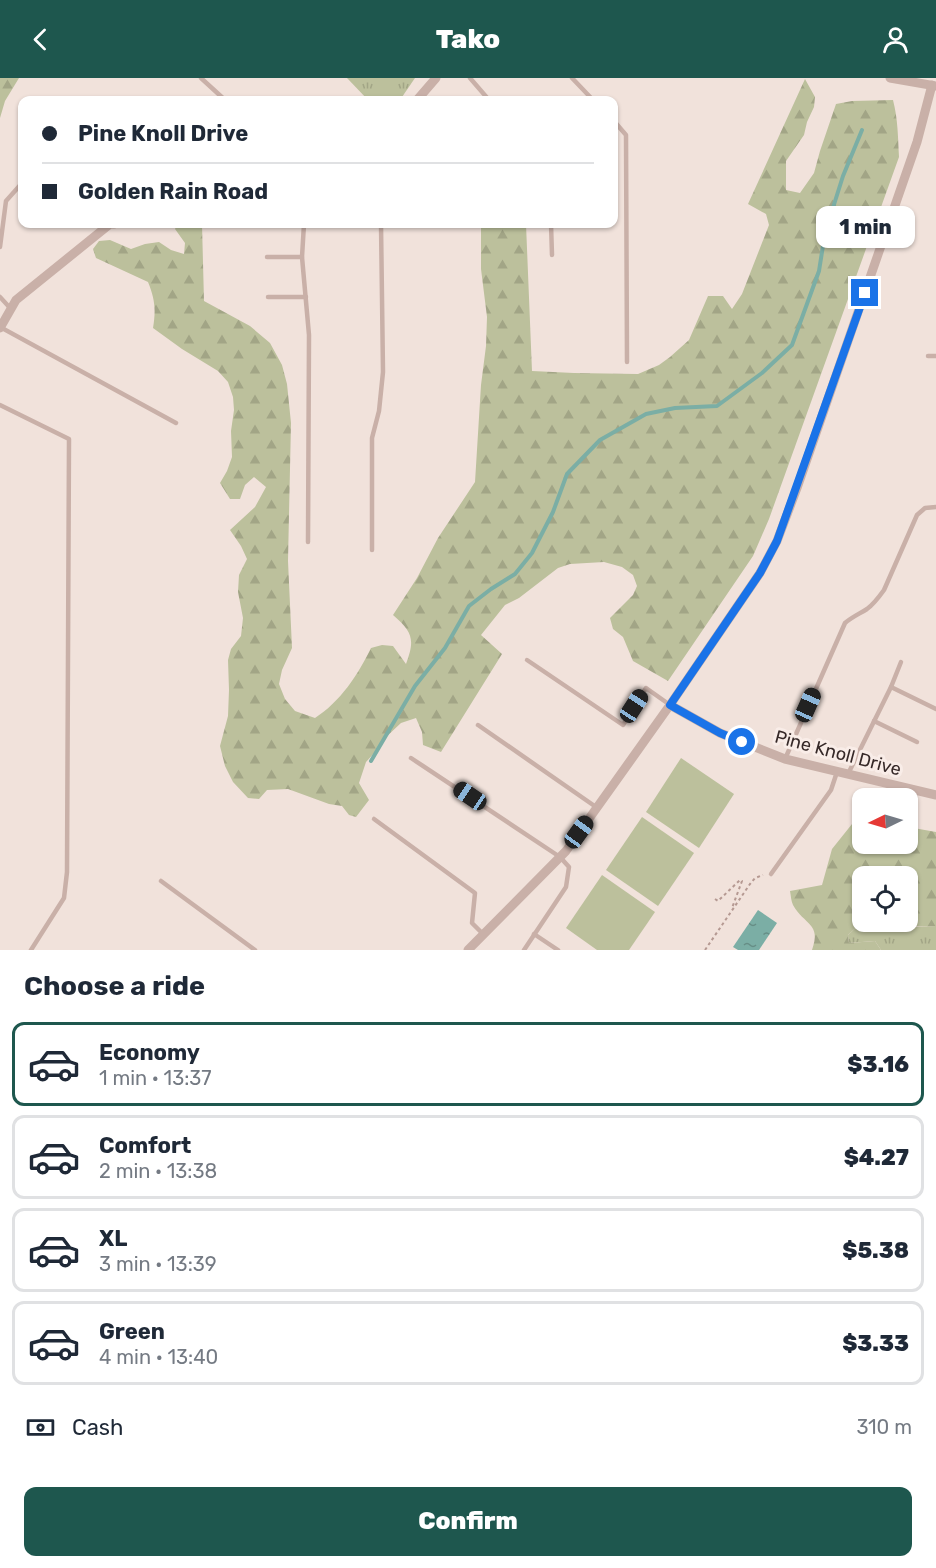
<!DOCTYPE html>
<meta charset="utf-8">
<style>
:root{--surface:#fff;--page:#f2f2f3;--text:#1f2937;--muted:#747a83;--line:#e0e1e3;--accent:#1e574e}
body{margin:0;font-family:Rubik,sans-serif;background:var(--page);color:var(--text);height:100vh;display:flex;flex-direction:column;font-size:22px;white-space:nowrap}
*{box-sizing:border-box;margin:0}
p{font-size:20px;color:var(--muted)}
.icon{flex:none;width:33px;height:33px;fill:none;stroke:currentColor;stroke-width:2;stroke-linecap:round;stroke-linejoin:round}
.map{position:relative;height:872px;overflow:hidden}
.details{display:flex;flex-direction:column;background:var(--surface);flex:1}
.details>*{flex:none}
.banner{position:absolute;left:18px;top:18px;width:600px;height:132px;border-radius:12px;box-shadow:0 2px 4px #0004;display:grid;align-content:center;height:132px;padding:0 24px;background:var(--surface)}
.needle{width:39px;rotate:265deg}
.buttons{position:absolute;left:852px;top:710px;display:grid;gap:12px}
.buttons a{display:grid;place-items:center;width:66px;height:66px;border-radius:12px;background:var(--surface);box-shadow:0 2px 4px #0004;font-size:30px}
.end{position:absolute;width:27px;height:27px;margin:-14px;border:8px solid #1a73e8;background:#fff;box-shadow:0 0 0 3px #fff}
.from{border-radius:50%}
.bubble{position:absolute;height:42px;border-radius:12px;background:var(--surface);box-shadow:0 2px 4px #0004;font-size:20px;font-weight:800;line-height:42px;text-align:center}
.car{position:absolute;width:18px;height:36px;margin:-18px -9px;border-radius:8px;box-shadow:0 0 4px 2px #0007;background:linear-gradient(#222 24%,#8ab4d8 0 40%,#222 0 76%,#8ab4d8 0 86%,#222 0)}
.banner b{display:flex;align-items:center;gap:21px;height:57px;font-size:22px}
.banner b+b{border-top:2px solid var(--line)}
.banner i{width:15px;height:15px;background:var(--text)}
ul{padding:0;list-style:none}
li{display:flex;align-items:center;gap:18px;height:84px;margin:0 12px 9px;padding:0 12px;border:3px solid var(--line);border-radius:12px}
li div{flex:1}
li b{display:block;font-size:22px}
li em{font-style:normal;font-weight:800}
li.selected{border-color:var(--accent)}
li>.icon{width:54px;height:54px;stroke-width:1.5}
h2{padding:0 24px;font-size:27px;line-height:72px}
.pay{display:flex;align-items:center;gap:15px;height:66px;padding:0 24px;font-size:22px}
.pay p{margin-inline-start:auto}
.cta{display:flex;gap:12px;margin-top:auto;padding:12px 24px}
.cta a{flex:1;height:69px;border-radius:12px;background:var(--accent);color:#fff;font-size:24px;font-weight:800;line-height:69px;text-align:center}
header{display:flex;justify-content:space-between;align-items:center;height:78px;padding:0 24px;background:var(--accent);color:#fff;font-size:27px;font-weight:800}
.map>svg:first-child{display:block}
</style>
<header><svg class="icon" aria-label="back" viewBox="0 0 24 24"><path d="M15 5l-7 7 7 7"/></svg>Tako<svg class="icon" aria-label="person" viewBox="0 0 24 24"><circle cx="12" cy="8" r="4"/><path d="M4 21q1-7 8-7t8 7"/></svg></header>
<div class="map">
<svg width="936" height="872" viewBox="0 0 936 872">
<defs>
<pattern id="grass-tufts" width="24" height="20" patternUnits="userSpaceOnUse" patternTransform="scale(1.5)"><rect width="24" height="20" fill="#bcc09c"/><path d="M3 7l-1-3M5 7V3M7 7l1-3M15 17l-1-3M17 17v-4M19 17l1-3" fill="none" stroke="#a2a586"/></pattern>
<pattern id="forest-firs" width="22" height="20" patternUnits="userSpaceOnUse" patternTransform="scale(1.5)"><rect width="22" height="20" fill="#bcc09c"/><path d="M5 1l3.5 6h-7zM16 11l3.5 6h-7z" fill="#a2a586"/></pattern>
<pattern id="water-ripples" width="26" height="14" patternUnits="userSpaceOnUse" patternTransform="scale(1.5)"><rect width="26" height="14" fill="#7baea5"/><path d="M2 4q2-2 4 0t4 0M15 11q2-2 4 0t4 0" fill="none" stroke="#668e86"/></pattern>
</defs>
<rect width="100%" height="100%" fill="#f1e2db"/>
<g fill="url(#grass-tufts)">
<polygon points="347,0 415,0 400,22 368,22"/>
<polygon points="863,843 896,843 904,847 916,849 936,848 936,872 881,872 875,863 849,865 848,857"/>
</g>
<g fill="url(#forest-firs)">
<polygon points="0,0 19,0 5,23 0,40"/>
<path d="M805 1 815 19 814 29 807 44 804 57 786 83V112L800 115 814 95 820 73 836 26 852 23 893 22C898 41 898 60 899 79L769 441 753 478 668 603 633 583 623 559 613 551 610 540 633 517 637 508 633 497 622 489 604 484 570 486 558 490 519 520 505 527 481 557 502 576 441 674 423 667 422 654 416 640 401 645 386 659 376 673 366 684 359 705 369 722 356 739 349 737 342 728 329 726 288 711 267 712 259 721 248 720 233 704 225 688 220 668 228 638 229 612 228 582 231 571 241 558 243 540 238 514 239 497 247 481 241 468 230 452 255 429 266 409 254 399 245 407 240 421H230L220 405 227 393 232 379 231 353 234 332 233 319 228 304 218 293 182 271 153 250C156 232 155 221 148 204L96 180 93 171 99 163 110 162 131 171 145 166 159 164 171 172 184 176 185 165 175 151 177 146H202L204 223 250 248 270 265 282 287 287 306 291 345 288 483 292 570 282 592 279 606 285 621 295 633 315 640C340 624 358 597 371 570L382 567 393 568 406 586C415 562 413 554 393 537L417 500 438 460 475 404 481 307 486 268 487 239 481 191V146H526L532 293 574 295 638 296 659 287 670 279 689 262 708 218H723L732 231 742 216 769 147 766 136 748 126Z"/>
<path d="M856 741 862 742V765H908V749L936 754V848C921 849 909 849 896 843H908V798H862L863 843 848 857 849 865 875 863 881 872H812C822 845 804 847 793 827 791 823 791 818 790 813L822 807 832 771Z"/>
</g>
<g fill="#bcc09c">
<polygon points="681,680 734,716 699,770 646,734"/>
<polygon points="642,739 694,775 658,828 606,792"/>
<polygon points="602,797 655,834 629,872 597,872 566,850"/>
</g>
<polygon fill="url(#water-ripples)" points="758,832 777,845 759,872 738,872 733,869"/>
<g fill="none" stroke-linecap="round" stroke-linejoin="round">
<polyline stroke="#7baea5" stroke-width="4" points="371,683 415,608 445,570 469,528 491,511 515,496 532,475 553,434 567,396 600,362 646,336 675,330 717,328 762,295 792,267 819,193 825,155 843,98 862,52"/>
<g stroke="#b59992" stroke-width="2" stroke-dasharray="3 3" stroke-linecap="butt">
<polyline points="715,821 718,823 740,802 742,803 732,830"/>
<polyline points="705,872 750,806 755,800 763,797"/>
</g>
<g stroke="#c9b0a8" stroke-width="4.5">
<polyline points="201,0 225,22"/>
<polyline points="470,0 489,22"/>
<polyline points="572,0 593,22"/>
<polyline points="614,43 626,57 627,284"/>
<polyline points="304,146 302,179 309,257 308,464"/>
<polyline points="551,146 552,177"/>
<polyline points="0,169 6,123 22,105"/>
<polyline points="267,179 302,179"/>
<polyline points="0,219 11,231"/>
<polyline points="268,219 306,219"/>
<polyline points="0,249 176,345"/>
<polyline points="928,278 936,278"/>
<polyline points="0,327 69,361 67,794 64,820 31,872"/>
<polyline points="372,472 372,360 379,333 383,294 381,146"/>
<polyline points="527,582 623,647 646,610 670,627"/>
<polyline points="891,609 901,584"/>
<polyline points="874,643 917,664"/>
<polyline points="478,647 596,729"/>
<polyline points="411,680 560,779 569,789 566,809 524,872"/>
<path d="M785 681 845 545C852 539 859 536 867 531 874 526 879 519 884 512L917 437 925 430 936 429"/>
<polyline points="848,696 891,609 936,631"/>
<polyline points="374,741 475,815 472,845 483,856"/>
<polyline points="771,796 831,712 837,694"/>
<polyline points="161,803 255,872"/>
<polyline points="534,856 558,872"/>
</g>
<g stroke="#c9b0a8" stroke-width="9">
<polyline points="890,0 936,8"/>
<polyline points="417,22 436,0"/>
<polyline points="0,250 16,222 110,146 114,146"/>
<polyline points="670,627 720,655 785,681 936,717"/>
<polyline points="468,872 566,773 670,627 760,495 777,463 797,410 917,64 932,7"/>
</g>
</g>
<g fill="none" stroke-linecap="round" stroke-linejoin="round">
<polyline stroke="#1a73e8" stroke-width="8" points="742,664 720,655 670,627 760,495 777,463 865,215"/>
</g>
<g text-anchor="middle" stroke-width="6" stroke-linejoin="round" paint-order="stroke">
<g font-size="18" fill="#362928" stroke="#f9ede8">
<text transform="translate(838 675) rotate(15)" y="6">Pine Knoll Drive</text>
</g>
</g>
</svg>
<div class="buttons">
<a><svg class="needle" viewBox="-14 -14 28 28"><path d="M0-13l5 13h-10z" fill="#e53935"/><path d="M0 13l5-13h-10z" fill="#747a83"/></svg></a>
<a><svg class="icon" aria-label="locate" viewBox="0 0 24 24"><circle cx="12" cy="12" r="6"/><path d="M12 2v4M12 18v4M2 12h4M18 12h4"/></svg></a>
</div>
<i class="end from" style="left:742px;top:664px"></i>
<i class="end" style="left:865px;top:215px"></i>
<div class="bubble" style="left:816px;top:128px;width:99px">1 min</div>
<i class="car" style="left:808px;top:627px;rotate:24deg"></i>
<i class="car" style="left:634px;top:628px;rotate:33deg"></i>
<i class="car" style="left:470px;top:718px;rotate:304deg"></i>
<i class="car" style="left:579px;top:754px;rotate:36deg"></i>
<div class="banner">
<b><i class="from"></i>Pine Knoll Drive</b>
<b><i></i>Golden Rain Road</b>
</div>
</div>
<section class="details">
<h2>Choose a ride</h2>
<ul>
<li class="selected"><svg class="icon" aria-label="car" viewBox="0 0 24 24"><path d="M5 17H2v-5l4-1 3-4h7l3 4 3 1v5h-3M9 17h6M6 11h13"/><circle cx="7" cy="17" r="2"/><circle cx="17" cy="17" r="2"/></svg><div><b>Economy</b><p>1 min · 13:37</p></div><em>$3.16</em></li>
<li><svg class="icon" aria-label="car" viewBox="0 0 24 24"><path d="M5 17H2v-5l4-1 3-4h7l3 4 3 1v5h-3M9 17h6M6 11h13"/><circle cx="7" cy="17" r="2"/><circle cx="17" cy="17" r="2"/></svg><div><b>Comfort</b><p>2 min · 13:38</p></div><em>$4.27</em></li>
<li><svg class="icon" aria-label="car" viewBox="0 0 24 24"><path d="M5 17H2v-5l4-1 3-4h7l3 4 3 1v5h-3M9 17h6M6 11h13"/><circle cx="7" cy="17" r="2"/><circle cx="17" cy="17" r="2"/></svg><div><b>XL</b><p>3 min · 13:39</p></div><em>$5.38</em></li>
<li><svg class="icon" aria-label="car" viewBox="0 0 24 24"><path d="M5 17H2v-5l4-1 3-4h7l3 4 3 1v5h-3M9 17h6M6 11h13"/><circle cx="7" cy="17" r="2"/><circle cx="17" cy="17" r="2"/></svg><div><b>Green</b><p>4 min · 13:40</p></div><em>$3.33</em></li>
</ul>
<div class="pay"><svg class="icon" aria-label="cash" viewBox="0 0 24 24"><path d="M3 7h18v10H3z"/><circle cx="12" cy="12" r="2"/></svg>Cash<p>310 m</p></div>
<div class="cta"><a>Confirm</a></div>
</section>
